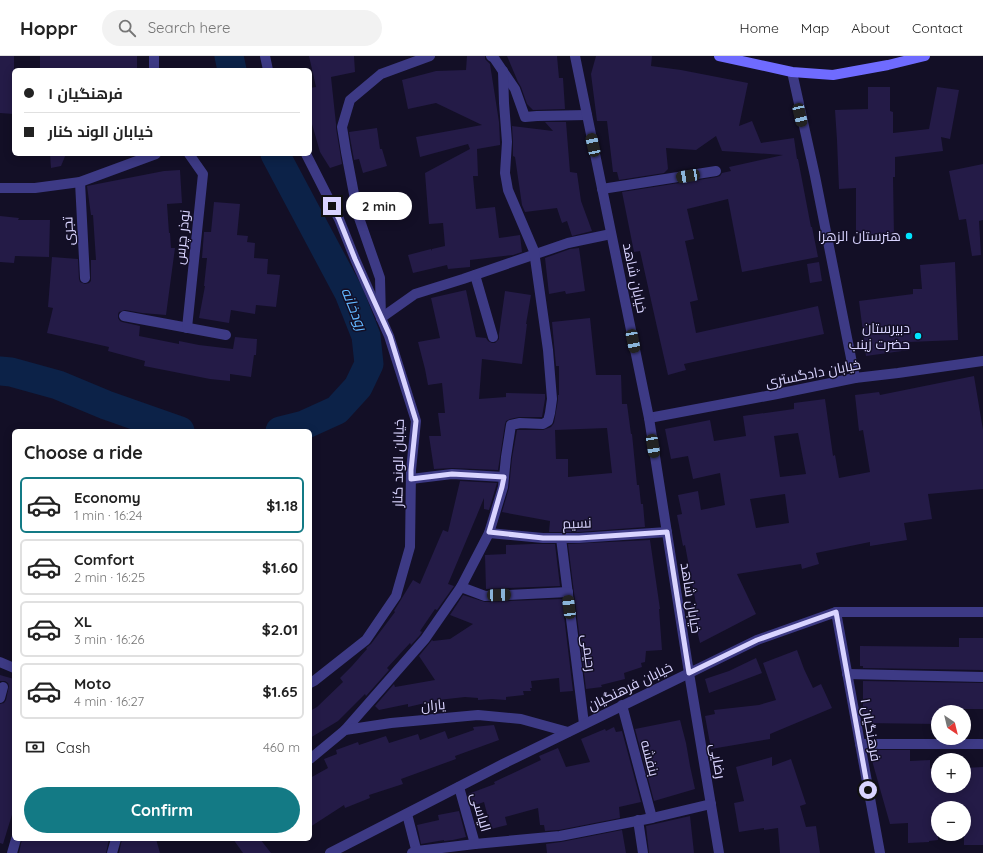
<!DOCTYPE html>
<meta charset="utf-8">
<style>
:root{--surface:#fff;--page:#f2f2f2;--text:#222;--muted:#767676;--line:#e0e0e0;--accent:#137a85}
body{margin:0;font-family:Quicksand,Cairo,sans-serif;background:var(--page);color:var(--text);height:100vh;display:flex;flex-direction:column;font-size:15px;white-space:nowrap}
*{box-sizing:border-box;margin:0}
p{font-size:13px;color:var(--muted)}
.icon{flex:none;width:22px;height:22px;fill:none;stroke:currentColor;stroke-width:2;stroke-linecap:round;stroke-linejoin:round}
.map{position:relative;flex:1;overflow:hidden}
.panel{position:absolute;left:12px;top:373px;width:300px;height:412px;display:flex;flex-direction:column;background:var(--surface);border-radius:6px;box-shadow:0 2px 10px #0003}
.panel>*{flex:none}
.top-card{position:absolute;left:12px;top:12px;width:300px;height:88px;border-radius:6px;box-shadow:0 2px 10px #0003;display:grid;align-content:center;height:88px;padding:0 12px;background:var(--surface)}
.needle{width:26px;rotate:145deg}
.buttons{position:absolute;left:931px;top:649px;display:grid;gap:8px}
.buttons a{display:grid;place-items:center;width:40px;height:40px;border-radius:50%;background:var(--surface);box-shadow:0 2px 10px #0003;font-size:20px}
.end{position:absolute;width:18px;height:18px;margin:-9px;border:5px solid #d9d4ff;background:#111;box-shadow:0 0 0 2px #111}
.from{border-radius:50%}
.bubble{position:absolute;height:28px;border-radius:14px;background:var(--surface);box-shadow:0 2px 10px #0003;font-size:13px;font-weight:700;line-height:28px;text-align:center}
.car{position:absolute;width:12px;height:24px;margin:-12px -6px;border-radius:5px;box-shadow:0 0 3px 1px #0007;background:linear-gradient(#222 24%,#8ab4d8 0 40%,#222 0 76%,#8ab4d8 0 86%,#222 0)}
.top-card b{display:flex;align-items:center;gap:14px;height:38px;font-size:15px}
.top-card b+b{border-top:1px solid var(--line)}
.top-card i{width:10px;height:10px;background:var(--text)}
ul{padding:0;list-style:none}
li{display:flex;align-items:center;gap:12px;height:56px;margin:0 8px 6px;padding:0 4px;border:2px solid var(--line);border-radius:6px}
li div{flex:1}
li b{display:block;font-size:15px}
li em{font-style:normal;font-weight:700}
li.on{border-color:var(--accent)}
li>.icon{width:36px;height:36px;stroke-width:1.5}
h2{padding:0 12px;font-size:18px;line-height:48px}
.pay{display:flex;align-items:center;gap:10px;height:44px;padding:0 12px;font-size:15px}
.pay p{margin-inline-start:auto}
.button{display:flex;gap:8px;margin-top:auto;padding:8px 12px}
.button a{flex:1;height:46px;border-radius:24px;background:var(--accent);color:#fff;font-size:16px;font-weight:700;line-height:46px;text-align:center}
header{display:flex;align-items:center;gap:24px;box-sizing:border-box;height:56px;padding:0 20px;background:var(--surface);border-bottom:1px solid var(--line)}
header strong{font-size:19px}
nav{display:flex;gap:22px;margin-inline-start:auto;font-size:14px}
.search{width:280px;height:36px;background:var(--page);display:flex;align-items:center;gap:10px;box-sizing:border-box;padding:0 14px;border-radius:22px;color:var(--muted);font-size:15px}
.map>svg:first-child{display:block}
</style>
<header>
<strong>Hoppr</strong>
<div class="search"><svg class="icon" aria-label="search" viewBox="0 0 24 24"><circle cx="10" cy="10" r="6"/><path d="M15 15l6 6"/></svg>Search here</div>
<nav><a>Home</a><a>Map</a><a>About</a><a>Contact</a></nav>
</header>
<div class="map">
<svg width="983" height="797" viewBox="0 0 983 797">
<rect width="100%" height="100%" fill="#130f26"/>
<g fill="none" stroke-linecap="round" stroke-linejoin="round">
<g stroke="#0c2248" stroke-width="29">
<polyline points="229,0 232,14"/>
<polyline points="275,98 349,237 366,280 369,308 358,331 337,354 304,369 280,375"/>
<polyline points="0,315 11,316 58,329 106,349 180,375"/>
</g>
</g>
<g fill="#241b47" fill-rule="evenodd">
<polygon points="0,0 14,0 14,58 0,57"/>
<rect x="40" y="0" width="97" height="14"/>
<polygon points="309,0 354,0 355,16 331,21 336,68 336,72 342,108 330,112 320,96 310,61 310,32 316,31"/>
<polygon points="467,0 485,0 485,3 490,8 499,66 500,86 500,89 477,93 478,120 473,120 476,153 495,151 499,182 520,179 522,196 513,199 470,204 470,211 448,213 447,209 413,217 408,199 431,193 432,195 432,193 445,190 443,167 429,168 425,117 470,93 468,88 420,101 416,81 482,69 436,47 408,53 402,24 436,15 466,14"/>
<polygon points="507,0 557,0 559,22 563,22 565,53 533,54 527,48 521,31 518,26"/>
<polygon points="596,0 652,0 651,10 681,14 748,27 739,70 752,65 761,87 794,82 797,103 798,103 811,171 812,171 818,201 742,216 728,143 687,153 694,183 685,185 698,244 690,246 696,277 818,250 824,278 684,308 686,314 668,319 657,271 640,195 634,196 622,136 717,121 720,120 722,117 731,115 729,111 783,99 722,95 716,80 696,94 666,92 668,113 664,117 619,124 617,116 613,116 607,65 597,65 591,18"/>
<polygon points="868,31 890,31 890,55 893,56 893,77 929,73 937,31 959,34 950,83 941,81 943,95 895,101 895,121 893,121 894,180 856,179 856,132 839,133 837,84 835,54 868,53"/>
<polygon points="545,66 566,66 570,116 577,117 581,145 592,175 572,180 567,165 562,167 557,152 525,156 522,149 515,101 513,100 513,86 512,70 553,75"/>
<polygon points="377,72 380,93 382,93 387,110 363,117 359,103 354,104 349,76"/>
<polygon points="50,98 66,98 61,110 51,112"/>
<polygon points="983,108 983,164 979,165 981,199 972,200 966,163 959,164 949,115"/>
<polygon points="180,114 182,147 167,148 169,177 170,177 171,192 175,192 166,259 142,257 125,254 119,256 118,258 118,262 120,265 122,266 140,270 139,280 179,288 179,285 199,289 233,293 235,281 257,283 256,299 254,299 251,321 230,318 230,325 210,323 144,310 145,305 108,295 109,291 47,277 53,252 48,251 52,201 78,203 79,223 80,226 85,228 89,227 91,225 91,204 96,204 93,159 91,159 87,130 92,129 164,115"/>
<polygon points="388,137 391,143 395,140 401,153 379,164 370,147"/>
<polygon points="214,146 240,148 237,179 248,180 247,186 255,187 254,202 268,203 267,218 280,219 276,251 256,249 255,258 231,254 229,267 199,262 205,230 204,230 207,202 202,202 204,176 211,176"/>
<polygon points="0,160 19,162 18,164 50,164 49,201 15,200 14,207 0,206"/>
<polygon points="579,192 585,235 566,238 565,235 549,238 545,202 570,193"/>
<polygon points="819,206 822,225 810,227 807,208"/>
<polygon points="955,206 958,284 908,286 909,294 866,300 859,245 913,238 913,233 922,233 920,209"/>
<polygon points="466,234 476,281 486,282 488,285 492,287 495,287 499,283 499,278 505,235 531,239 526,268 527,268 522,308 482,303 479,343 506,341 506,337 545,338 545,343 542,361 519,361 510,363 506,365 505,368 498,414 452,412 434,413 429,380 441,380 438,357 445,357 442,327 428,329 425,313 418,286 440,282 431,242"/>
<path d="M590 262 596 319H621L622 348H627L631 378H632L637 429H639L641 448H643L645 471 579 476H549L550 465 502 456 509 432 512 402 517 374H543L551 371 554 367 558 344V339H559V310H556L552 266ZM607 372 612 417 568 421V403H556L555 374Z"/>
<path d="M974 320 983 374V433L928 438 932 463 904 467 907 484 870 490V486L816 497 819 508 802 513 801 508 737 518 756 558 700 587 691 549 696 548 685 489 683 490 677 459 682 458 678 439 698 435 701 454 725 449 720 417 693 423 688 400 671 403 665 373 710 364 714 385 746 380 743 360 794 353V347L825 343 833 400 835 399 839 422 870 416 863 374 859 375 855 339 879 336 880 339ZM798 377 806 418 780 421 774 380ZM785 438 789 467 756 472 750 443Z"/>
<polygon points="460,425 497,427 489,454 484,453 484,442 477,459 448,528 454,530 437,554 435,553 420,575 422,576 420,579 411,589 410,587 387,612 389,614 366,640 365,638 338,665 310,682 310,655 317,651 343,626 340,622 352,610 367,593 366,592 371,588 395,556 394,555 413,524 420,528 443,474 448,476"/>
<polygon points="650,484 660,553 659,553 662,594 646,595 645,606 641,607 642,611 624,617 625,623 601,629 602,631 586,633 568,488"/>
<polygon points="532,488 555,488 560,530 486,533 485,499 506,498 506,489"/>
<polygon points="463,539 485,546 562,543 573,635 560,636 559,622 531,625 532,632 530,632 531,635 523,635 524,639 506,641 506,644 492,643 478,644 478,642 465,641 438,644 408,651 408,648 379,654 375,650 394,628 395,631 435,624 419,600 432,584 433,585 450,583 473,568 450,559"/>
<polygon points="959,582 983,582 983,614 863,612 863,610 860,610 860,590 959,591"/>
<polygon points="797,594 804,613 813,632 821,628 832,652 770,678 770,683 711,693 705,660 715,658 714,654 759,649 776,644 763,607"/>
<polygon points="756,602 762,617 709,637 705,623 729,615"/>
<polygon points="0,619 14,623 14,752 3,788 0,787 0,648 4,647 6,644 9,630 8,627 5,625 0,625"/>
<polygon points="863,625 983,627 983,653 959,653 958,656 938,656 938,668 863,667"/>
<polygon points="680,664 686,687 690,710 695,733 654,745 635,673"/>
<polygon points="494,669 499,684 455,700 456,703 401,723 403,728 369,739 370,742 345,752 344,749 310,771 310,722 328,712 324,703 337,698 336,694 358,686 359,689 386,680 389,687 418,678 420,684 445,675 448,683 474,674 473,671"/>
<polygon points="614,671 616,676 622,675 641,746 619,751 620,762 559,774 545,775 544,769 540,769 538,752 505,761 507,769 491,773 484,746 472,750 468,738 495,728 494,726 541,704 539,700 558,692 566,711 590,706 581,683 605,673 606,675"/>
<polygon points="869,694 910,694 910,705 930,704 930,713 938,712 938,730 964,730 964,712 983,711 983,789 964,789 964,752 938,752 938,784 929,785 929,786 908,787 908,767 890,768"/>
<polygon points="772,701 772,710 791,703 806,748 800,750 806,771 816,770 820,797 780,797 778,772 764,774 764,772 739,776 734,747 744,745 736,711"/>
<polygon points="459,755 466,781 453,784 444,785 444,784 421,788 417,769 439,764 438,759"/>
<polygon points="690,760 694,797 649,797 646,770"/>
<polygon points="622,774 626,797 547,797 546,788 561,786"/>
<polygon points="22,783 109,783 106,797 19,797"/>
<polygon points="122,783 156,783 160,797 119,797"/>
<polygon points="233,783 260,783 271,797 243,797"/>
</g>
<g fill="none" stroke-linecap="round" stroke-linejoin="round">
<g stroke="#3d3a85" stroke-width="10">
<polyline points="154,0 154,14"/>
<polyline points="491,0 494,2 515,33 525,61 537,60 587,59"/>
<polyline points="792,16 815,120 855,322"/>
<polyline points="80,126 85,222"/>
<polyline points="602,133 716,115"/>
<polyline points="475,219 493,281"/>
<polyline points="124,260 226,279"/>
<polyline points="381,262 380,222 358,159 346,96 342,71 350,44 381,18 430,0"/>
<polyline points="381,262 415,238 463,223 568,187 611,178"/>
<polyline points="187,272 203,118 189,98"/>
<polyline points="649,362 777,338 855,322 898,317 983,305"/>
<polyline points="411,423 452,418 504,421"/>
<polyline points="489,477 543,482 579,482 667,476"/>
<polyline points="561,482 584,668"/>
<polyline points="461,531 485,540 568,536"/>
<polyline points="836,556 880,797"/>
<polyline points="689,617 719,797"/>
<polyline points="847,618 983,621"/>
<polyline points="0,642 3,631"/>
<polyline points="622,649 652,762"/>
<polyline points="345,674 425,583 461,531 489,477 503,431 506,401 511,369 520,367 543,368 548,365 550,357 552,343 548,294 534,195 508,134 505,117 507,86 504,47 503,15"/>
<polyline points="860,688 983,688"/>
<polyline points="310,703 345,674 391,667 478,659 521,663 568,676"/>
<polyline points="459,731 475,788"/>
<polyline points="407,758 417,797"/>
<polyline points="638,764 643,797"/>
<polyline points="12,797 16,783"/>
<polyline points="112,797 116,783"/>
<polyline points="412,797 417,795 475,788 560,780 652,762 711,748"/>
</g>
<g stroke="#3d3a85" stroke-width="10">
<polyline points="265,0 268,14"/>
<polyline points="575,0 649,362 689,617"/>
<polyline points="306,98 339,163 355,203 389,280 416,365 411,414 410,491 396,540 366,584 314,625 310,627"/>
<polyline points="0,132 35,132 80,126 156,98"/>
<polyline points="0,606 14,612"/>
<polyline points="330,797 503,708 757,584 836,556 983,556"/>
</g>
<polyline stroke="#6f6bff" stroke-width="10" points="719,0 792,16 833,19 888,9 925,0"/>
</g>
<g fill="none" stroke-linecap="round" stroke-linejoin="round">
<polyline stroke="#d9d4ff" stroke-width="5" points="332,150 339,163 355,203 390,280 416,365 411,414 411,423 452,418 504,421 502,431 489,476 543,482 579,482 667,476 689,617 757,584 836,556 868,734"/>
</g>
<g fill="#00e5ff" stroke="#130f26" stroke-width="1.5">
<circle cx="909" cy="180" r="4"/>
<circle cx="918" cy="280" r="4"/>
</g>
<g text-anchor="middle" stroke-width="3" stroke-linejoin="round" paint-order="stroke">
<g font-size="14" fill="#d9d4ff" stroke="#130f26">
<text transform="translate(68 175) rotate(-93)" y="5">تجری</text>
<text transform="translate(182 181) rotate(-84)" y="5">نوذر چرس</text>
<text transform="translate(635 222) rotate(78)" y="5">خیابان شاهد</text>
<text transform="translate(813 317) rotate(-11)" y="5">خیابان دادگستری</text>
<text transform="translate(398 407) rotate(-89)" y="5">خیابان الوند کنار</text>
<text transform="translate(577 467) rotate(-2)" y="5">نسیم</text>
<text transform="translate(691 542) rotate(81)" y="5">خیابان شاهد</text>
<text transform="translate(589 597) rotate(83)" y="5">رحیمی</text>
<text transform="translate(630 630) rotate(-26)" y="5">خیابان فرهنگیان</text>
<text transform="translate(433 649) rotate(-5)" y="5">یاران</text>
<text transform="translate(871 674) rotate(80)" y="5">فرهنگیان ۱</text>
<text transform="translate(650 702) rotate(75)" y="5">بنفشه</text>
<text transform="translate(718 705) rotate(80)" y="5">رضایی</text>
<text transform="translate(481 756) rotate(74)" y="5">الیاسی</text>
</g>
<g font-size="14" fill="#d9d4ff" stroke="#130f26" text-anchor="end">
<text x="901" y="185">هنرستان الزهرا</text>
<text x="910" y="277">دبیرستان<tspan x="910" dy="16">حضرت زینب</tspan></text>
</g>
<g font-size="15" font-style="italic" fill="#62b6ff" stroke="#130f26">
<text transform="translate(354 253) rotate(68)" y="5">رودخانه</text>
</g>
</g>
</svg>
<div class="buttons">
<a><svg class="needle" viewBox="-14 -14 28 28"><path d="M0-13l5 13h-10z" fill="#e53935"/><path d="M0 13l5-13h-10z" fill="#767676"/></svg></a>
<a>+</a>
<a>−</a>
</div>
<i class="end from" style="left:868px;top:734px"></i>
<i class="end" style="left:332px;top:150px"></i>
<div class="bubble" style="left:346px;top:136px;width:66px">2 min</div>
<i class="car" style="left:800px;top:59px;rotate:167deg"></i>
<i class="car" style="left:593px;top:89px;rotate:348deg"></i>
<i class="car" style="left:688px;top:120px;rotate:261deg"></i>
<i class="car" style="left:633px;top:285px;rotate:169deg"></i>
<i class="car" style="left:653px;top:390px;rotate:171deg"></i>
<i class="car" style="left:499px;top:539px;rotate:88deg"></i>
<i class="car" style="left:569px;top:551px;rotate:353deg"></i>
<div class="top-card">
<b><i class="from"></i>فرهنگیان ۱</b>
<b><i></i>خیابان الوند کنار</b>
</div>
<section class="panel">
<h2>Choose a ride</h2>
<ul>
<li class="on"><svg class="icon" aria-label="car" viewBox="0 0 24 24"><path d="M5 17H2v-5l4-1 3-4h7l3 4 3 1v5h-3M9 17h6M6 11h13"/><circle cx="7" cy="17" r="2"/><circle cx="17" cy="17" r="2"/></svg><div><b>Economy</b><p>1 min · 16:24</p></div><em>$1.18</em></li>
<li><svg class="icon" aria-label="car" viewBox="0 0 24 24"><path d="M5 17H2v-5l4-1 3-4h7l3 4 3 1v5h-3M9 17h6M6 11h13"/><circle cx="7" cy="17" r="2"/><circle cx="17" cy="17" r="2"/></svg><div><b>Comfort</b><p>2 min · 16:25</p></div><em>$1.60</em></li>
<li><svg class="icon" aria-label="car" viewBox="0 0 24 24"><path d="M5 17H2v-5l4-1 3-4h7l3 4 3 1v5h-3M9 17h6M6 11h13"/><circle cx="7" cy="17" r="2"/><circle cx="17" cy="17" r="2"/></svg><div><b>XL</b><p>3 min · 16:26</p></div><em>$2.01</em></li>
<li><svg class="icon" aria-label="car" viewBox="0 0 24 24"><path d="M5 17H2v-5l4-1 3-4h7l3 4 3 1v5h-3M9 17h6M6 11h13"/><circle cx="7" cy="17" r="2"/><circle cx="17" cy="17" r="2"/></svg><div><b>Moto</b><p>4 min · 16:27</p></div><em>$1.65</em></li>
</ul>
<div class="pay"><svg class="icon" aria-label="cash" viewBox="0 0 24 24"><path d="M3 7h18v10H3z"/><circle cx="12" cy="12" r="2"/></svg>Cash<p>460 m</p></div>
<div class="button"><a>Confirm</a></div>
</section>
</div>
